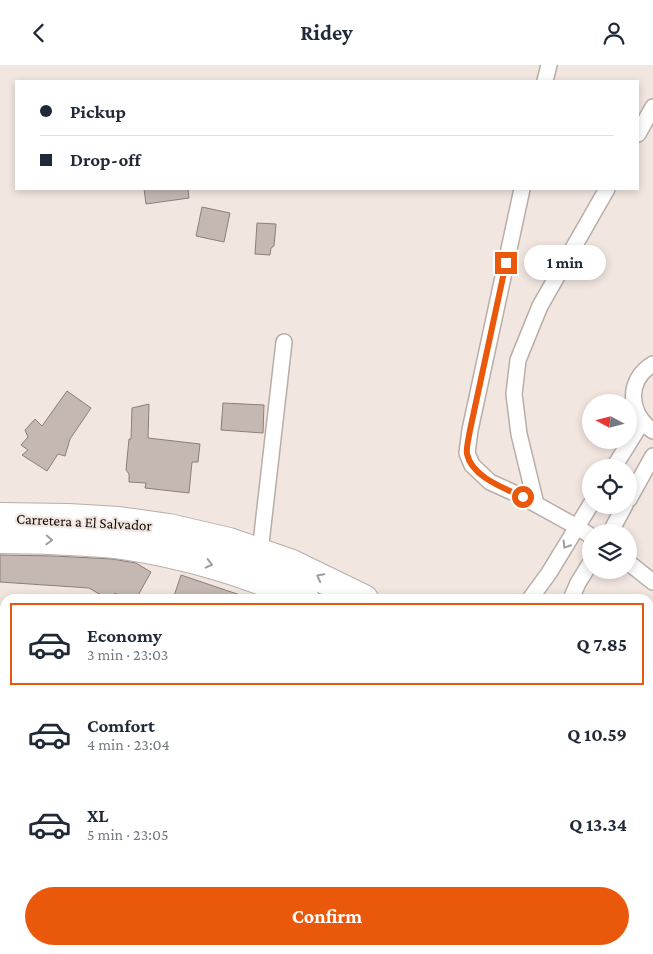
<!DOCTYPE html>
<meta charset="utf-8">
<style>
:root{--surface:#fff;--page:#f6f6f7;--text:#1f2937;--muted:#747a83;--line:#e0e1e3;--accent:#ea580c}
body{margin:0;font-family:"Crimson Pro",serif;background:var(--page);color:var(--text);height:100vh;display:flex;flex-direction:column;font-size:19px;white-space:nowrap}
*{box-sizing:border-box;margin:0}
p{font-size:16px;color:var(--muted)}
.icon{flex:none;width:28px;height:28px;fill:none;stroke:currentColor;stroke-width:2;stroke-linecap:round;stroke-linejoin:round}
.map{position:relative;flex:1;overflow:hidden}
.panel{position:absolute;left:0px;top:529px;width:654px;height:361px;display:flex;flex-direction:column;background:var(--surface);border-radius:15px 15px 0 0;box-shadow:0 2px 8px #0003}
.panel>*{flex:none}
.hud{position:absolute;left:15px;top:15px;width:624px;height:110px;border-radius:0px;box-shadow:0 2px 8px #0003;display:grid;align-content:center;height:110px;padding:0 25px;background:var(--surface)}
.needle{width:32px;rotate:277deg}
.fabs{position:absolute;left:582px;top:329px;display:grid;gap:10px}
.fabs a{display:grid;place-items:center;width:55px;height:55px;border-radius:50%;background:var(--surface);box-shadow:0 2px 8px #0003;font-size:25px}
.end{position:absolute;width:22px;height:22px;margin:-11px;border:6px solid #ea580c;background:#fff;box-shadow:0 0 0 2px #fff}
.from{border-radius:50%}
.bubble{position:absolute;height:35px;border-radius:18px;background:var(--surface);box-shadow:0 2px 8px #0003;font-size:16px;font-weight:700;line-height:35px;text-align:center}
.hud b{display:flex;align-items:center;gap:18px;height:48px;font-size:19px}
.hud b+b{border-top:1px solid var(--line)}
.hud i{width:12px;height:12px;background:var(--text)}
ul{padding:9px 0 0;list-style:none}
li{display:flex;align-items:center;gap:15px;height:82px;margin:0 10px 8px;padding:0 15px;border:2px solid transparent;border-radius:0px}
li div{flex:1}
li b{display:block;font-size:19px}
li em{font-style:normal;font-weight:700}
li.current{border-color:var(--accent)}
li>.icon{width:45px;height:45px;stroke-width:1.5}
.button{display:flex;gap:10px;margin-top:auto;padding:10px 25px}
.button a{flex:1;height:58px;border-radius:30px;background:var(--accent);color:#fff;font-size:20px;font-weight:700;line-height:58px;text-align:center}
header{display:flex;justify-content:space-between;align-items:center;height:65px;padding:0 25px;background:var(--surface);font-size:22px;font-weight:700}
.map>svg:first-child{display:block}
</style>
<header><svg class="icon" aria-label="back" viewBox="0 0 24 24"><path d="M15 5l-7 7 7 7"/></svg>Ridey<svg class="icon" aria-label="person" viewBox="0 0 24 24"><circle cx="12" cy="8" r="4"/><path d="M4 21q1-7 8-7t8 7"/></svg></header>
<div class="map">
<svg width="653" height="889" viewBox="0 0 653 889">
<rect width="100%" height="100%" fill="#f2e6e0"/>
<g fill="#c5b8b3" stroke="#8a7f7a">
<polygon points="144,124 188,124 189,133 146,139"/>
<polygon points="202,142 230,148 224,177 196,171"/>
<polygon points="257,158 276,159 274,181 271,183 270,190 255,189"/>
<polygon points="67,326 91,343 70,374 65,391 58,389 47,406 22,390 28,385 21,380 28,372 25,365 35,354 42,361"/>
<polygon points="223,338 264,340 263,368 221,365"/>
<polygon points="149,339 148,373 200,379 198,397 192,397 189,428 145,423 146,418 129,417 129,409 126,405 129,374 131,374 132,343"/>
<polygon points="0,490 54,491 112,494 136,498 151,507 136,534 124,534 115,528 112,534 108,534 89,523 0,517"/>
<polygon points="181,510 243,531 242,534 183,534 174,531"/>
</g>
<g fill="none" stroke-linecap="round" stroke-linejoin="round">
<g stroke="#b9ada7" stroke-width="18">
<g id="street">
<polyline points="545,16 549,0"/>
<polyline points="638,69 653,42"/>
<polyline points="522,124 470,365 467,388 472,400 490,417 523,432 577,462 591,471"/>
<path d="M653 299C626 315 628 348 653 366"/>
<polyline points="614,402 642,357"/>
<polyline points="629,434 653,391"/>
<polyline points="536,439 519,369 514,329 518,295 540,241 607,124"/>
<polyline points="610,468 625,440"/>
<polyline points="260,487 284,277"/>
<polyline points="629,498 653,517"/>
<polyline points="530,534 549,508 591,439"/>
<polyline points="571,534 578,518 591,497"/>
<polyline points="0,580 5,581"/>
<polyline points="649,695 653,695"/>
<polyline points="0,812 5,816"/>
<polyline points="53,885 55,889"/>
</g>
</g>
<g stroke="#b9ada7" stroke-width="30">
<g id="highway">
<polyline points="0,452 68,453 119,456 169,463 229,477 292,499 364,534"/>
<path d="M0 474C29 474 59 475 88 477 99 478 111 478 122 480 183 489 250 508 305 534"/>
<polyline points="649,745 653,749"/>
<polyline points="649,779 653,783"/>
</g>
</g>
<use href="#street" stroke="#fff" stroke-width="15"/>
<use href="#highway" stroke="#fff" stroke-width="28"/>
</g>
<defs><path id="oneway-chevron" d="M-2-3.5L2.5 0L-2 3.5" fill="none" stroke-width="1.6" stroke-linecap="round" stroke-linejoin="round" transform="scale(1.25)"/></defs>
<g stroke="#9f9e9d">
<use href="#oneway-chevron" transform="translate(49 475) rotate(2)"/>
<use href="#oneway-chevron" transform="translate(566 480) rotate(122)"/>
<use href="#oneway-chevron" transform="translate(209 499) rotate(14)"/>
<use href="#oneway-chevron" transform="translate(320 512) rotate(-153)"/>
</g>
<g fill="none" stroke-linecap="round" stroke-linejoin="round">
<path stroke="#ea580c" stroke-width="6" d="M506 198 470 365C469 372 466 382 467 389 472 412 504 423 523 432"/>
</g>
<g text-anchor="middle" stroke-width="4.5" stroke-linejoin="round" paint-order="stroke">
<g font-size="15" fill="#100c0a" stroke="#f2e6e0">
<text transform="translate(84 457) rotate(3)" y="5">Carretera a El Salvador</text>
</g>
</g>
</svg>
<div class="fabs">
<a><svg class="needle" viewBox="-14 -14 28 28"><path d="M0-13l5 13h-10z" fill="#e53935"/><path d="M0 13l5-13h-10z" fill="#747a83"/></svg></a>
<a><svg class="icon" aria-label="locate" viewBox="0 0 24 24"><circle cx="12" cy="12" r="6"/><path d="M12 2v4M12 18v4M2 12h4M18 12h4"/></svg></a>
<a><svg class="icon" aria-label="layers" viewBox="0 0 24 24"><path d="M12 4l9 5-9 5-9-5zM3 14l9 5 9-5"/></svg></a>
</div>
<i class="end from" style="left:523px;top:432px"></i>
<i class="end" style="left:506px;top:198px"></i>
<div class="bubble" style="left:524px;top:180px;width:82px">1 min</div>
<div class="hud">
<b><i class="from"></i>Pickup</b>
<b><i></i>Drop-off</b>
</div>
<section class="panel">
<ul>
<li class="current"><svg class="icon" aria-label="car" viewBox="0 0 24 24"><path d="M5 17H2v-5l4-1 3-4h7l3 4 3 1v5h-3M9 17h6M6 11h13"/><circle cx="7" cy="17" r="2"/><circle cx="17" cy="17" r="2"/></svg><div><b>Economy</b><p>3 min · 23:03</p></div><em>Q 7.85</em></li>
<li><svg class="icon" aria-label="car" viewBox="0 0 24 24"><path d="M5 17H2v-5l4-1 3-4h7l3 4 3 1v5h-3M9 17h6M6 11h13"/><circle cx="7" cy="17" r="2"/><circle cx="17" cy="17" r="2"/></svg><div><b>Comfort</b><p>4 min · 23:04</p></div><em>Q 10.59</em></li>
<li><svg class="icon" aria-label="car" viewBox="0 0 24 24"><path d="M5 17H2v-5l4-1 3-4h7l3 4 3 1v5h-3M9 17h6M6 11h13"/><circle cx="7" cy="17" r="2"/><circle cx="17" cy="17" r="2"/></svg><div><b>XL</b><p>5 min · 23:05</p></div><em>Q 13.34</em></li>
</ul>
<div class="button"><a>Confirm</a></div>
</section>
</div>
